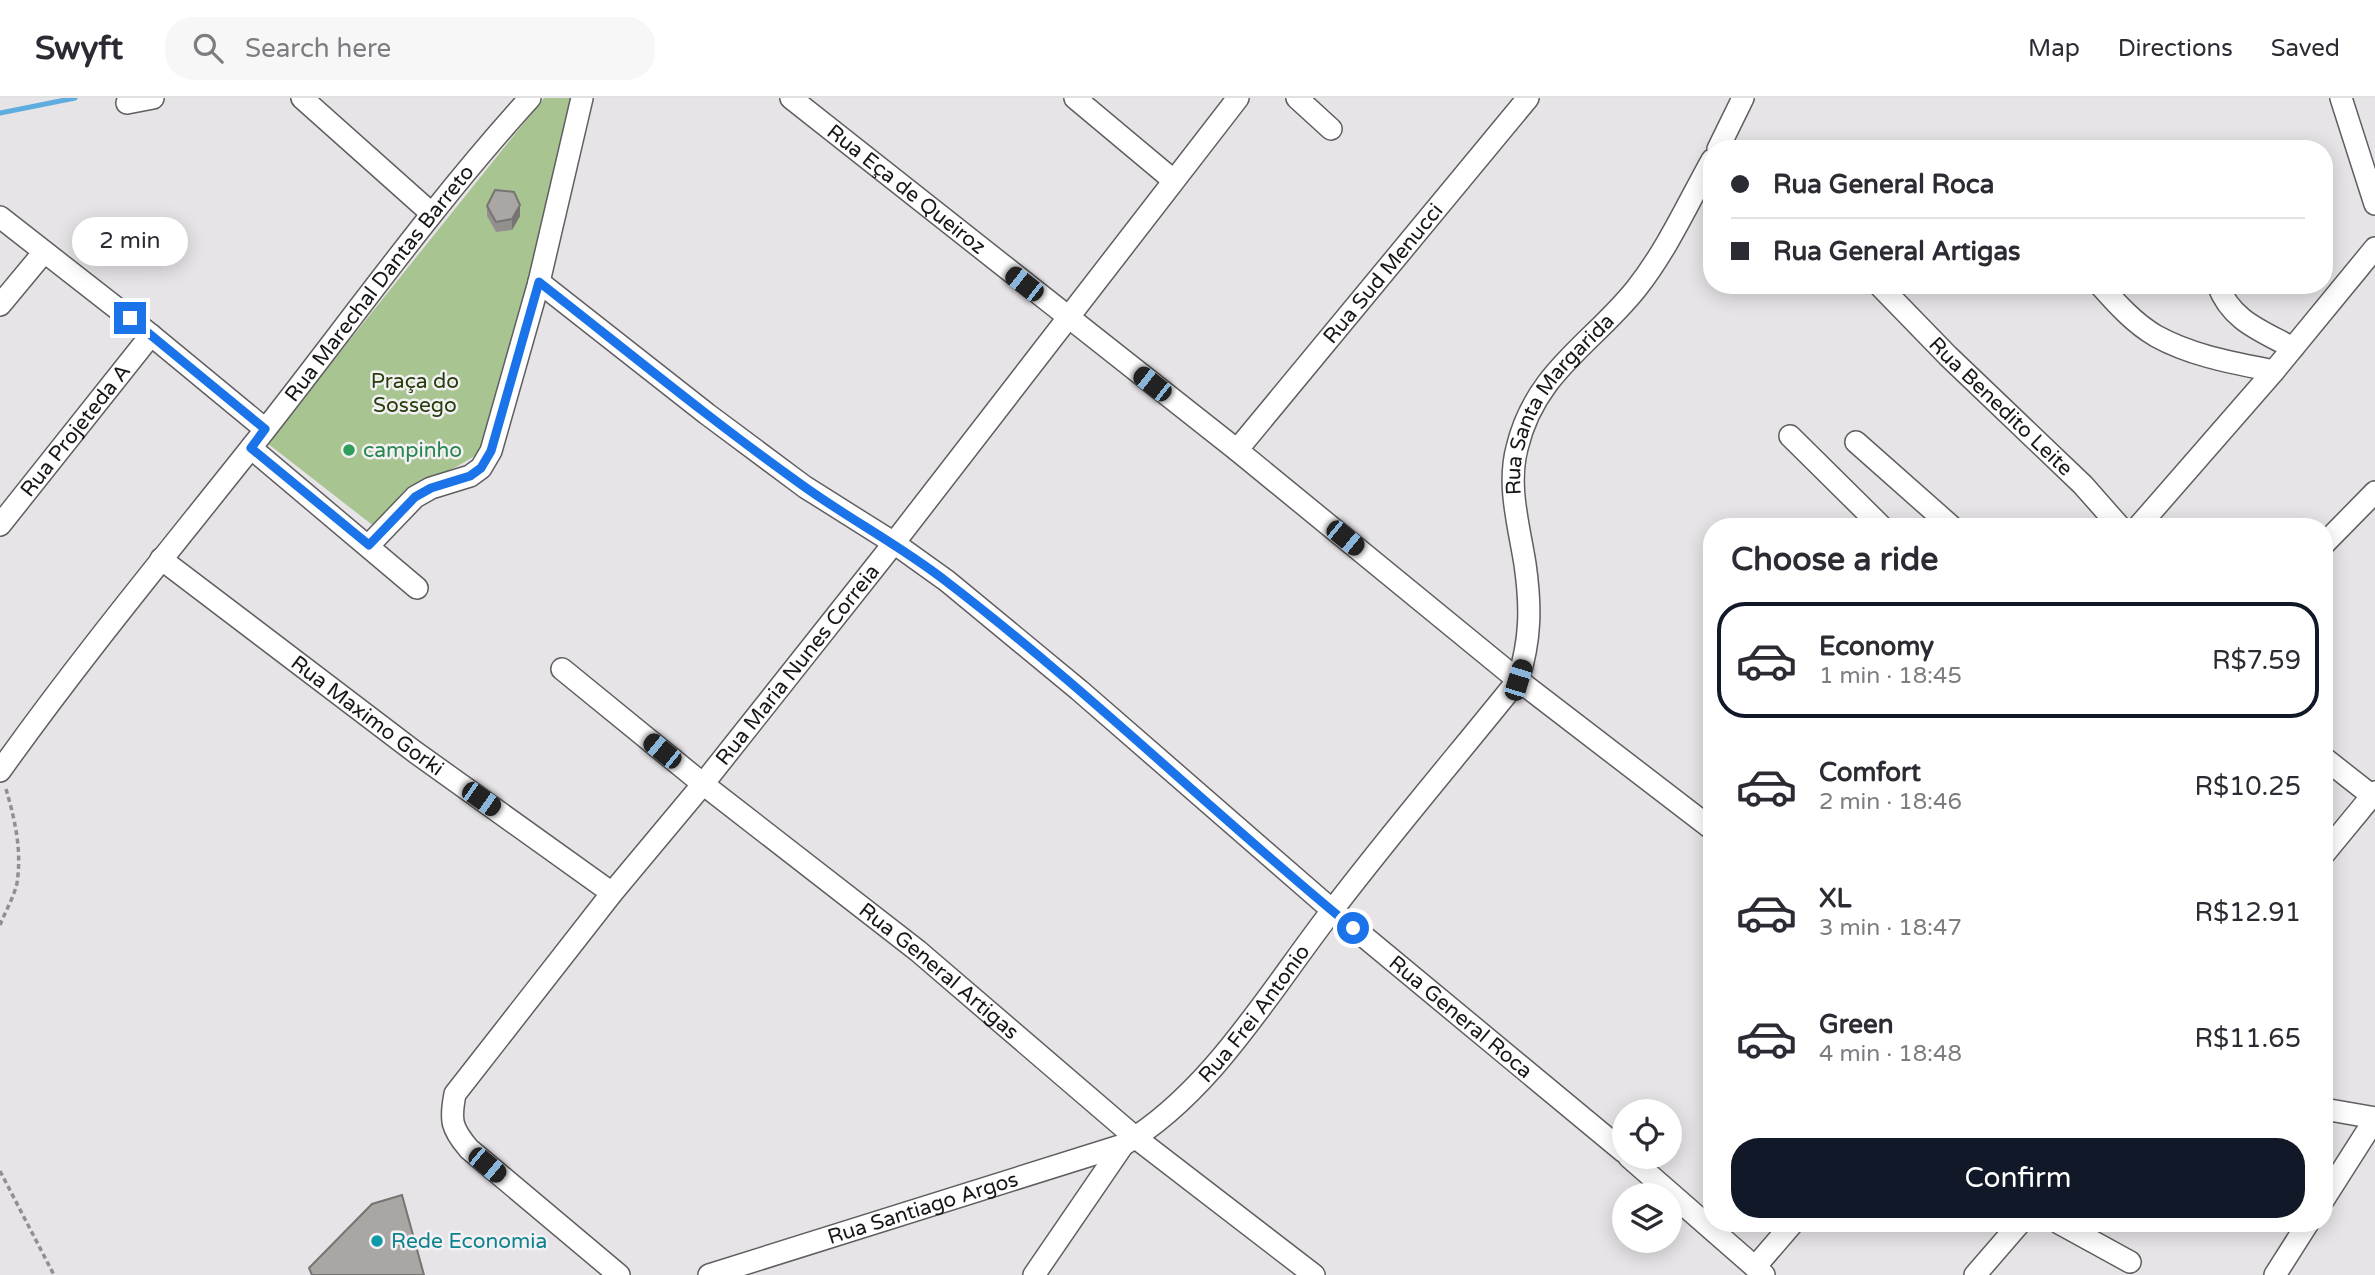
<!DOCTYPE html>
<meta charset="utf-8">
<style>
:root{--surface:#fff;--page:#f7f7f7;--text:#2b2b33;--muted:#7c7c81;--line:#e1e1e2;--accent:#111827}
body{margin:0;font-family:"Varela Round",sans-serif;background:var(--page);color:var(--text);height:100vh;display:flex;flex-direction:column;font-size:26px;white-space:nowrap}
*{box-sizing:border-box;margin:0}
p{font-size:23px;color:var(--muted)}
.icon{flex:none;width:38px;height:38px;fill:none;stroke:currentColor;stroke-width:2;stroke-linecap:round;stroke-linejoin:round}
.map{position:relative;flex:1;overflow:hidden}
.sheet{position:absolute;left:1703px;top:420px;width:630px;height:714px;display:flex;flex-direction:column;background:var(--surface);border-radius:28px;box-shadow:0 4px 18px #0003}
.sheet>*{flex:none}
.hud{position:absolute;left:1703px;top:42px;width:630px;height:154px;border-radius:28px;box-shadow:0 4px 18px #0003;display:grid;align-content:center;height:154px;padding:0 28px;background:var(--surface)}
.fabs{position:absolute;left:1612px;top:1001px;display:grid;gap:14px}
.fabs a{display:grid;place-items:center;width:70px;height:70px;border-radius:50%;background:var(--surface);box-shadow:0 4px 18px #0003;font-size:35px}
.end{position:absolute;width:32px;height:32px;margin:-16px;border:9px solid #1a73e8;background:#fff;box-shadow:0 0 0 4px #fff}
.from{border-radius:50%}
.bubble{position:absolute;height:49px;border-radius:24px;background:var(--surface);box-shadow:0 4px 18px #0003;font-size:23px;font-weight:600;line-height:49px;text-align:center}
.car{position:absolute;width:21px;height:42px;margin:-21px -10px;border-radius:9px;box-shadow:0 0 5px 2px #0007;background:linear-gradient(#222 24%,#8ab4d8 0 40%,#222 0 76%,#8ab4d8 0 86%,#222 0)}
.hud b{display:flex;align-items:center;gap:24px;height:66px;font-size:26px}
.hud b+b{border-top:2px solid var(--line)}
.hud i{width:18px;height:18px;background:var(--text)}
ul{padding:0;list-style:none}
li{display:flex;align-items:center;gap:21px;height:116px;margin:0 14px 10px;padding:0 14px;border:4px solid transparent;border-radius:28px}
li div{flex:1}
li b{display:block;font-size:26px}
li em{font-style:normal;font-weight:600}
li.active{border-color:var(--accent)}
li>.icon{width:63px;height:63px;stroke-width:1.5}
h2{padding:0 28px;font-size:32px;line-height:84px}
.action{display:flex;gap:14px;margin-top:auto;padding:14px 28px}
.action a{flex:1;height:80px;border-radius:28px;background:var(--accent);color:#fff;font-size:28px;font-weight:600;line-height:80px;text-align:center}
header{display:flex;align-items:center;gap:42px;box-sizing:border-box;height:98px;padding:0 35px;background:var(--surface);border-bottom:2px solid var(--line)}
header strong{font-size:33px}
nav{display:flex;gap:38px;margin-inline-start:auto;font-size:24px}
.search{width:490px;height:63px;background:var(--page);display:flex;align-items:center;gap:18px;box-sizing:border-box;padding:0 24px;border-radius:28px;color:var(--muted);font-size:26px}
.map>svg:first-child{display:block}
</style>
<header>
<strong>Swyft</strong>
<div class="search"><svg class="icon" aria-label="search" viewBox="0 0 24 24"><circle cx="10" cy="10" r="6"/><path d="M15 15l6 6"/></svg>Search here</div>
<nav><a>Map</a><a>Directions</a><a>Saved</a></nav>
</header>
<div class="map">
<svg width="2375" height="1177" viewBox="0 0 2375 1177">
<rect width="100%" height="100%" fill="#e7e4e7"/>
<polygon fill="#a8c491" points="544,0 577,0 485,352 456,369 429,382 375,429 267,345"/>
<g fill="none" stroke-linecap="round" stroke-linejoin="round">
<polyline stroke="#5eadde" stroke-width="5" points="0,15 75,0"/>
<g stroke="#605e60" stroke-width="24">
<g id="minor">
<polyline points="302,0 431,115"/>
<path id="s1" d="M791 0 1237 352 1518 582 1712 731"/>
<polyline points="1075,0 1173,82"/>
<polyline points="1297,0 1331,31"/>
<polyline points="2341,0 2375,106"/>
<polyline points="127,5 153,0"/>
<polyline points="1718,51 1743,0"/>
<polyline points="0,119 151,237 265,331"/>
<path id="s2" d="M539 184 707 316 805 389 894 445 947 483 1079 592 1332 812 1624 1054"/>
<path id="s3" d="M1879 187 1948 258 2083 387 2120 429"/>
<path d="M2100 187C2117 206 2134 225 2156 238 2192 258 2234 265 2274 273"/>
<path d="M2218 187C2231 223 2262 233 2293 250"/>
<polyline points="0,207 44,154"/>
<polyline points="1790,338 1882,429"/>
<polyline points="1856,344 1952,429"/>
<polyline points="251,350 417,490"/>
<path id="s4" d="M1237 352 1528 0"/>
<path id="s5" d="M0 427 151 237"/>
<polyline points="2138,429 2274,273 2375,150"/>
<polyline points="2324,446 2375,394"/>
<polyline points="369,447 415,399 431,390 470,378 481,370 491,353 539,184 582,0"/>
<path id="s6" d="M161 461 415 654 612 795"/>
<path id="s7" d="M562 571 703 686 918 853 1136 1040 1314 1177"/>
<polyline points="2324,660 2375,700"/>
<path id="s8" d="M0 673C79 562 165 458 250 351 343 234 429 111 530 0"/>
<polyline points="2324,756 2375,694"/>
<polyline points="2324,1011 2375,1020"/>
<polyline points="1629,1059 1764,1177"/>
<polyline points="2324,1101 2375,1021"/>
<polyline points="2059,1125 2130,1164"/>
<polyline points="1755,1169 1793,1125"/>
<path id="s9" d="M619 1177 469 1051C451 1030 450 1022 455 996L612 795 703 686 894 445 1238 0"/>
<path id="s10" d="M709 1177 1123 1047C1211 995 1269 894 1331 814 1391 735 1456 659 1518 582 1531 541 1531 508 1525 466 1519 428 1507 388 1517 350 1535 274 1592 246 1636 191 1667 152 1688 105 1712 62"/>
<polyline points="1034,1177 1123,1047"/>
<polyline points="1975,1177 2020,1125"/>
<polyline points="2275,1177 2308,1125"/>
</g>
</g>
<g stroke="#918f91" stroke-width="3.5" stroke-dasharray="5 3.5" stroke-linecap="butt">
<path d="M0 827C5 814 14 799 17 785 22 752 15 722 6 691"/>
<polyline points="0,1073 54,1177"/>
</g>
<use href="#minor" stroke="#fff" stroke-width="21"/>
</g>
<polygon fill="#928f8d" points="487,108 520,118 512,132 496,134 487,118"/>
<polygon fill="#777473" points="520,107 520,118 512,132 512,121"/>
<g fill="#aaa6a4" stroke="#777473" stroke-width="2">
<polygon points="495,92 514,94 520,107 512,121 496,124 487,108"/>
<polygon points="402,1097 424,1177 312,1177 309,1170 372,1106"/>
</g>
<g fill="none" stroke-linecap="round" stroke-linejoin="round">
<path stroke="#1a73e8" stroke-width="9" d="M130 220 265 331 251 350 369 447 415 399 431 390 470 378 481 370 491 353 539 184C626 252 712 323 802 387 849 421 901 448 947 484 1088 592 1215 717 1353 830"/>
</g>
<circle fill="#2e9e5b" stroke="#f4f1f4" stroke-width="2.5" cx="349" cy="352" r="7"/>
<circle fill="#0f9aa8" stroke="#f4f1f4" stroke-width="2.5" cx="377" cy="1143" r="7"/>
<g text-anchor="middle" stroke-width="5" stroke-linejoin="round" paint-order="stroke">
<g font-size="21" fill="#181718" stroke="#f4f1f4">
<text dy="7" stroke="none"><textPath href="#s1" startOffset="147">Rua Eça de Queiroz</textPath></text>
<text dy="7" stroke="none"><textPath href="#s4" startOffset="229">Rua Sud Menucci</textPath></text>
<text dy="7" stroke="none"><textPath href="#s8" startOffset="618">Rua Marechal Dantas Barreto</textPath></text>
<text dy="7" stroke="none"><textPath href="#s3" startOffset="172">Rua Benedito Leite</textPath></text>
<text dy="7" stroke="none"><textPath href="#s10" startOffset="1339">Rua Santa Margarida</textPath></text>
<text dy="7" stroke="none"><textPath href="#s5" startOffset="121">Rua Projeteda A</textPath></text>
<text dy="7" stroke="none"><textPath href="#s9" startOffset="805">Rua Maria Nunes Correia</textPath></text>
<text dy="7" stroke="none"><textPath href="#s6" startOffset="259">Rua Maximo Gorki</textPath></text>
<text dy="7" stroke="none"><textPath href="#s7" startOffset="483">Rua General Artigas</textPath></text>
<text dy="7" stroke="none"><textPath href="#s10" startOffset="621">Rua Frei Antonio</textPath></text>
<text dy="7" stroke="none"><textPath href="#s2" startOffset="1180">Rua General Roca</textPath></text>
<text dy="7" stroke="none"><textPath href="#s10" startOffset="224">Rua Santiago Argos</textPath></text>
</g>
<g font-size="21" fill="#273f0b" stroke="#f4f1f4">
<text x="415" y="290">Praça do<tspan x="415" dy="24">Sossego</tspan></text>
</g>
<g font-size="21" fill="#27864d" stroke="#f4f1f4" text-anchor="start">
<text x="363" y="359">campinho</text>
</g>
<g font-size="21" fill="#0d838f" stroke="#f4f1f4" text-anchor="start">
<text x="391" y="1150">Rede Economia</text>
</g>
</g>
</svg>
<div class="fabs">
<a><svg class="icon" aria-label="locate" viewBox="0 0 24 24"><circle cx="12" cy="12" r="6"/><path d="M12 2v4M12 18v4M2 12h4M18 12h4"/></svg></a>
<a><svg class="icon" aria-label="layers" viewBox="0 0 24 24"><path d="M12 4l9 5-9 5-9-5zM3 14l9 5 9-5"/></svg></a>
</div>
<i class="end from" style="left:1353px;top:830px"></i>
<i class="end" style="left:130px;top:220px"></i>
<div class="bubble" style="left:72px;top:119px;width:116px">2 min</div>
<i class="car" style="left:1024px;top:186px;rotate:308deg"></i>
<i class="car" style="left:1152px;top:286px;rotate:308deg"></i>
<i class="car" style="left:1345px;top:440px;rotate:129deg"></i>
<i class="car" style="left:1518px;top:582px;rotate:17deg"></i>
<i class="car" style="left:662px;top:653px;rotate:309deg"></i>
<i class="car" style="left:481px;top:701px;rotate:125deg"></i>
<i class="car" style="left:487px;top:1067px;rotate:130deg"></i>
<div class="hud">
<b><i class="from"></i>Rua General Roca</b>
<b><i></i>Rua General Artigas</b>
</div>
<section class="sheet">
<h2>Choose a ride</h2>
<ul>
<li class="active"><svg class="icon" aria-label="car" viewBox="0 0 24 24"><path d="M5 17H2v-5l4-1 3-4h7l3 4 3 1v5h-3M9 17h6M6 11h13"/><circle cx="7" cy="17" r="2"/><circle cx="17" cy="17" r="2"/></svg><div><b>Economy</b><p>1 min · 18:45</p></div><em>R$7.59</em></li>
<li><svg class="icon" aria-label="car" viewBox="0 0 24 24"><path d="M5 17H2v-5l4-1 3-4h7l3 4 3 1v5h-3M9 17h6M6 11h13"/><circle cx="7" cy="17" r="2"/><circle cx="17" cy="17" r="2"/></svg><div><b>Comfort</b><p>2 min · 18:46</p></div><em>R$10.25</em></li>
<li><svg class="icon" aria-label="car" viewBox="0 0 24 24"><path d="M5 17H2v-5l4-1 3-4h7l3 4 3 1v5h-3M9 17h6M6 11h13"/><circle cx="7" cy="17" r="2"/><circle cx="17" cy="17" r="2"/></svg><div><b>XL</b><p>3 min · 18:47</p></div><em>R$12.91</em></li>
<li><svg class="icon" aria-label="car" viewBox="0 0 24 24"><path d="M5 17H2v-5l4-1 3-4h7l3 4 3 1v5h-3M9 17h6M6 11h13"/><circle cx="7" cy="17" r="2"/><circle cx="17" cy="17" r="2"/></svg><div><b>Green</b><p>4 min · 18:48</p></div><em>R$11.65</em></li>
</ul>
<div class="action"><a>Confirm</a></div>
</section>
</div>
